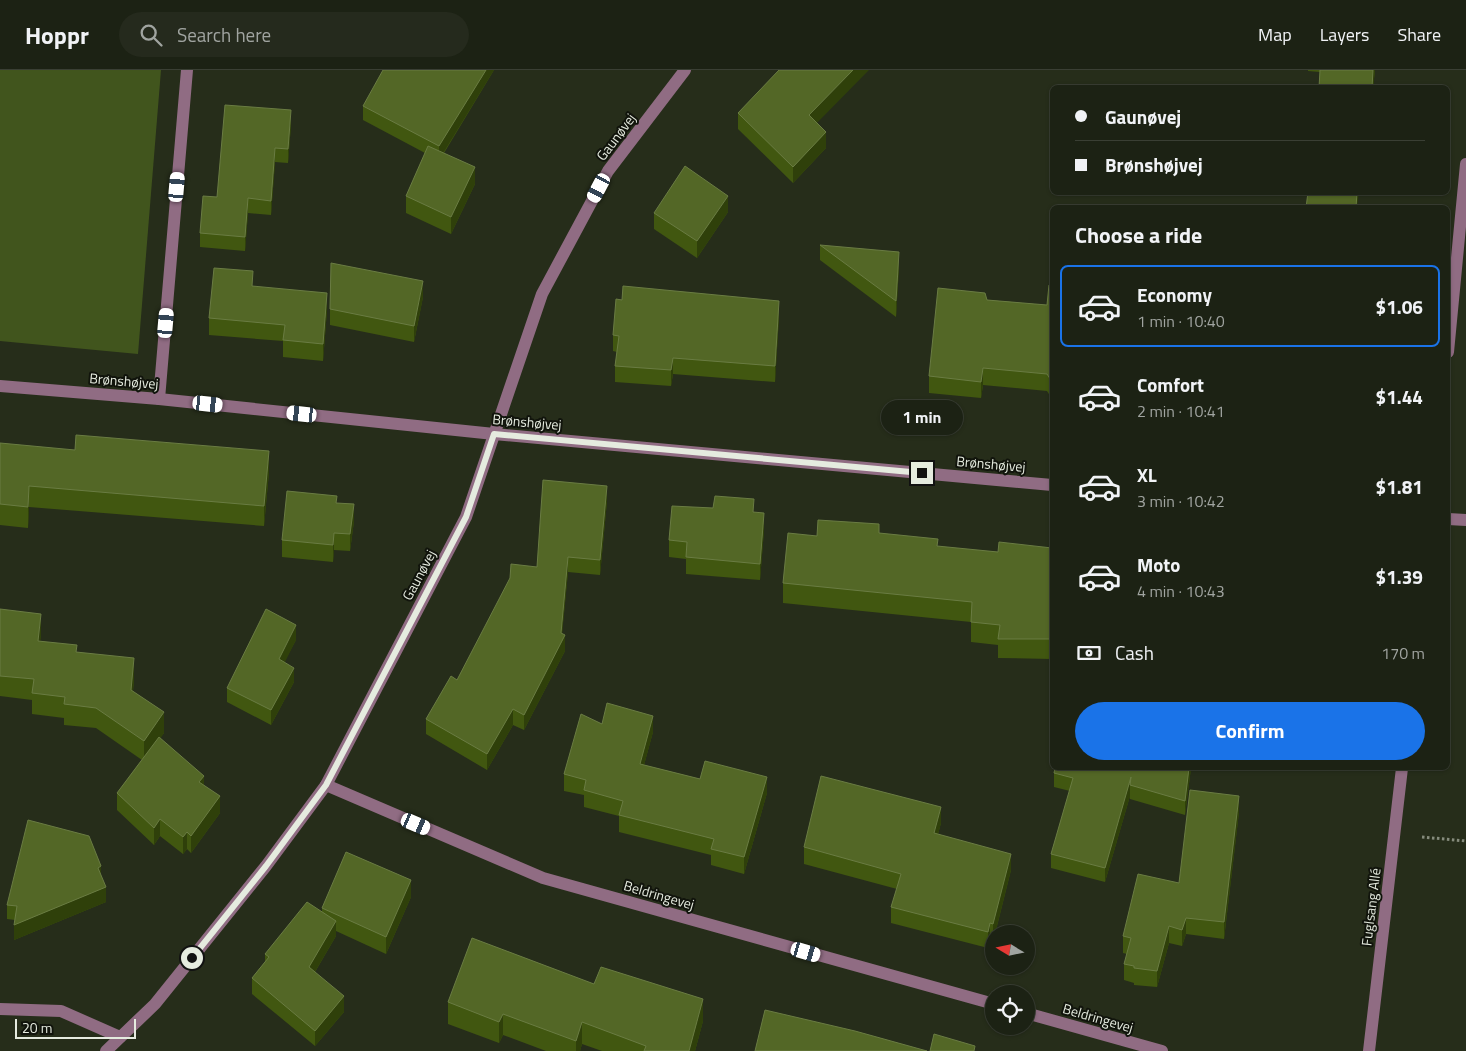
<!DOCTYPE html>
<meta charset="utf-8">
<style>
:root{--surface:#1c2214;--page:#252a1d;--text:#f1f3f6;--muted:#a0a4a0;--line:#3a3f34;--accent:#1a73e8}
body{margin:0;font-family:"Titillium Web",sans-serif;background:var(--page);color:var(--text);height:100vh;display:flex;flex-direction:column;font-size:19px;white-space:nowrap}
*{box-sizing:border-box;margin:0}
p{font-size:16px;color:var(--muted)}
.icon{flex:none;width:28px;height:28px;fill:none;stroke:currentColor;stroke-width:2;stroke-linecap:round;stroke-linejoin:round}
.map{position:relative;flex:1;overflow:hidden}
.drawer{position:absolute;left:1050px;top:135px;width:400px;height:565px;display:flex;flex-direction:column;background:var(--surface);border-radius:8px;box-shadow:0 1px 4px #0004,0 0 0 1px var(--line)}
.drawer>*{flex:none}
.guide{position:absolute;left:1050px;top:15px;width:400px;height:110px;border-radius:8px;box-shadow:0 1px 4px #0004,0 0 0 1px var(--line);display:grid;align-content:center;height:110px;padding:0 25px;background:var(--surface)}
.needle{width:32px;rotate:280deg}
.fabs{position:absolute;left:985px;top:855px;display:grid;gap:10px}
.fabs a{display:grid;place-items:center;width:50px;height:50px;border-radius:50%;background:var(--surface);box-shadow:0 1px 4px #0004,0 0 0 1px var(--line);font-size:25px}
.scale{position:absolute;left:15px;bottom:12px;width:121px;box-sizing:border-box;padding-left:5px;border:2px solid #e5ebdf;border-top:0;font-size:14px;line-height:18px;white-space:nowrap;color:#e5ebdf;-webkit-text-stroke:4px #11140c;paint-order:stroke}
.end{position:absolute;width:22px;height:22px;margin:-11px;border:6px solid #e5ebdf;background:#111;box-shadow:0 0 0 2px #111}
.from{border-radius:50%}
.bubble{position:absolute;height:35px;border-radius:18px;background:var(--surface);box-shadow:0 1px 4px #0004,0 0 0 1px var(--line);font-size:16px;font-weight:700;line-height:35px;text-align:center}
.car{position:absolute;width:15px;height:30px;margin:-15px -8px;border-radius:6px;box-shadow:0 0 4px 1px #0007;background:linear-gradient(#fff 24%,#345 0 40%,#fff 0 76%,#345 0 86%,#fff 0)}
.guide b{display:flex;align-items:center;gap:18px;height:48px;font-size:19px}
.guide b+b{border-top:1px solid var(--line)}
.guide i{width:12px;height:12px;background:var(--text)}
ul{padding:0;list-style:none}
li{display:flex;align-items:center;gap:15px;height:82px;margin:0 10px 8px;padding:0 15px;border:2px solid transparent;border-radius:8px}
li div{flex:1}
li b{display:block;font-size:19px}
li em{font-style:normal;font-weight:700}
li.on{border-color:var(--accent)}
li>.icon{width:45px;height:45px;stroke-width:1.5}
h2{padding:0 25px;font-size:22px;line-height:60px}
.pay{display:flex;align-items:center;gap:12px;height:55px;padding:0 25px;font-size:19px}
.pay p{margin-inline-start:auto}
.cta{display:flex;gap:10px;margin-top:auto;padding:10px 25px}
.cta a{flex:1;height:58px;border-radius:30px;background:var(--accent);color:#fff;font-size:20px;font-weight:700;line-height:58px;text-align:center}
header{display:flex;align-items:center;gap:30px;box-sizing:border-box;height:70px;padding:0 25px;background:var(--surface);border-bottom:1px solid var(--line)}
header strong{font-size:24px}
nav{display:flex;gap:28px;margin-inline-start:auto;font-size:18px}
.search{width:350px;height:45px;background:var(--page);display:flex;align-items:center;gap:12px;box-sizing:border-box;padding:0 18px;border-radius:28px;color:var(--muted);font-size:19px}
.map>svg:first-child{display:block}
</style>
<header>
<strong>Hoppr</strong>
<div class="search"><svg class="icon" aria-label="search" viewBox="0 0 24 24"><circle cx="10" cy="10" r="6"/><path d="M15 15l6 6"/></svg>Search here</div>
<nav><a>Map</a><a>Layers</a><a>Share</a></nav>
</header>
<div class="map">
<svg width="1466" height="981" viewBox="0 0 1466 981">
<rect width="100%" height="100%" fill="#262d1a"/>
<polygon fill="#41551d" points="0,0 161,0 138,284 0,271"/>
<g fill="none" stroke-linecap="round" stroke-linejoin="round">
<polyline stroke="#858b7c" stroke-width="3" stroke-dasharray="2.5 2.5" stroke-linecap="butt" points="1422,767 1466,771"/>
<g stroke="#906c83" stroke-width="12">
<polyline points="1448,282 1466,94"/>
<polyline points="0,316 159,329 494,364 1052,415"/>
<polyline points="159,329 187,0"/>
<polyline points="1448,449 1466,450"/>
<polyline points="326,715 543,808 994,934"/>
<polyline points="0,939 61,941 120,967"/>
<polyline points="1026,943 1162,981"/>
<polyline points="106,981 155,934 266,796 326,715 466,447 542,224 608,101 685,0"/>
<polyline points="1369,981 1402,698"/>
</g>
</g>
<g fill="#415710">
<polygon points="494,0 444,83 475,114 451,164 406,143 406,126 425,83 363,50 363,36"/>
<polygon points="1308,0 1375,0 1373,18 1320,2 1308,1"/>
<polygon points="738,43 817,53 826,78 793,113 738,59"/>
<polygon points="291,55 288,93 275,92 271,145 248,143 245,181 200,177 200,163"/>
<polygon points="728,142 697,188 654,159 654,143"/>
<polygon points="820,175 899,197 896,247 820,190"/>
<polygon points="253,216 327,240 323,291 283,287 283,271 209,265 209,248"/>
<polygon points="1052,216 1052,329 1047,321 983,315 981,328 929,323 929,306 987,230 1047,235"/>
<polygon points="423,227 414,272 330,255 330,239"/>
<polygon points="779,247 775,312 673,304 671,316 615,312 615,296 617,282 613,281 613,265"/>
<polygon points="0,373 269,402 264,456 29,437 28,458 0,455"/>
<polygon points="607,431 600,505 568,502 562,564 565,581 524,660 513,655 487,700 426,664 426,649 457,610 537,497"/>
<polygon points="337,433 354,451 350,481 334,480 333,492 282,487 282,470"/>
<polygon points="754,442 764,460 760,510 686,504 686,489 669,487 669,470"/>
<polygon points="879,463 938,477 998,482 1052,478 1052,589 998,588 998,575 971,572 971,552 783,533 783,513 817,466"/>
<polygon points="0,539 41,565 40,571 77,582 134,609 133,621 164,663 160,668 204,715 220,743 191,783 187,779 183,784 160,766 154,775 117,740 117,723 142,690 96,658 64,655 64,648 32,644 32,630 0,626"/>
<polygon points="296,570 284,592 294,612 271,655 227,632 227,618"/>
<polygon points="602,654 653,662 644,695 700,709 767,723 744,804 711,795 711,785 619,762 619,746 584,737 584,725 564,721 564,704"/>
<polygon points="1191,698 1185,745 1130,729 1130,726 1105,812 1051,798 1051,784 1070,721 1054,717 1054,703"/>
<polygon points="1239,742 1224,869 1186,864 1182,876 1169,873 1157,917 1134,915 1134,913 1124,910 1124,894 1127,884 1123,883 1123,866 1179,813"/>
<polygon points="941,753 938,764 1011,800 995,864 994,864 993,870 990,869 988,878 891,853 891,837 897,819 804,794 804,777"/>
<polygon points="101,806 106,832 14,870 15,850 7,849 7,835"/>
<polygon points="411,827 386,884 336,861 336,866 315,902 344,942 315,976 252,924 252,908 265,892 265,884 322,841 322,838"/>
<polygon points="594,914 703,951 695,981 602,981 582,974 580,981 546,981 503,965 499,973 448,954 448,932"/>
</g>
<g fill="#2f400a">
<polygon points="486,0 494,0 439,90 439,76"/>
<polygon points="853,0 869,0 809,61 809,45"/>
<polygon points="1373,0 1375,0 1373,18 1372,18"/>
<polygon points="291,40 291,55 288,93 288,79"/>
<polygon points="826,62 826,78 793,113 793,97"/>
<polygon points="275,78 275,92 271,145 271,131"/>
<polygon points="475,97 475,114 451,164 451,147"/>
<polygon points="1357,122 1359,122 1357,138 1356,138"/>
<polygon points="728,126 728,142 697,188 697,171"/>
<polygon points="248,128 248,143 245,181 245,167"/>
<polygon points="899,182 899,197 896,247 896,231"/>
<polygon points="423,211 423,227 414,272 414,256"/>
<polygon points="327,223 327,240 323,291 323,274"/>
<polygon points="779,231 779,247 775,312 775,296"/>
<polygon points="673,288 673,304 671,316 671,300"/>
<polygon points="983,298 983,315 981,328 981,312"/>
<polygon points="269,381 269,402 264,456 264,436"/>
<polygon points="29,416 29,437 28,458 28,437"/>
<polygon points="607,416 607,431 600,505 600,490"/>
<polygon points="354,434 354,451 350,481 350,464"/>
<polygon points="764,443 764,460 760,510 760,494"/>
<polygon points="334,463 334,480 333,492 333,475"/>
<polygon points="568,487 568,502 561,573 565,565 565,581 524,660 524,645 561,563"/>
<polygon points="41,544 41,565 38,592 38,571"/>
<polygon points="296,555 296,570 279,604 279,589"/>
<polygon points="134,588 134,609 131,641 131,620"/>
<polygon points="294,598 294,612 271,655 271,640"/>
<polygon points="513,639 513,655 487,700 487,684"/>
<polygon points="164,642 164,663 144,692 144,671"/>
<polygon points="653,646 653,662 640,710 640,694"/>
<polygon points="1189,698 1191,698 1185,745 1185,731"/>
<polygon points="204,706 204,723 199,712"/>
<polygon points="767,707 767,723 744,804 744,787"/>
<polygon points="1131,707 1130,715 1130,726 1105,812 1105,798"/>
<polygon points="220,726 220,743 191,783 191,766"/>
<polygon points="1239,726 1239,742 1224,869 1224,852"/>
<polygon points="941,737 941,753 934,779 934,763"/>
<polygon points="160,749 160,766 154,775 154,758"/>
<polygon points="187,762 187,779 183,784 183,767"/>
<polygon points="1011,784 1011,800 995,864 994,864 993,870 993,854"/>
<polygon points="101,796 101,811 98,798"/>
<polygon points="411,810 411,827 386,884 386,867"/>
<polygon points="106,817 106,832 14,870 14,855"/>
<polygon points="1186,848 1186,864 1182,876 1182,860"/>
<polygon points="336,851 336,866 309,912 309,897"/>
<polygon points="990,853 990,869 988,878 988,862"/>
<polygon points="1169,856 1169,873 1157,917 1157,901"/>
<polygon points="344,926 344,942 315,976 315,961"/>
<polygon points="703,929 703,951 695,981 689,981"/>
<polygon points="503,944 503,965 499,973 499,952"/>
<polygon points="582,952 582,974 580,981 576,981 576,971"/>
</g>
<g fill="#536726" stroke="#6a7c43">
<polygon points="383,0 486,0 439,76 363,36"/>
<polygon points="779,0 853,0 809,45 826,62 793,97 738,43"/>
<polygon points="1320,0 1373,0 1372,18 1319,18"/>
<polygon points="225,35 291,40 288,79 275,78 271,131 248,128 245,167 200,163 203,126 217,127"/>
<polygon points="428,76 475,97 451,147 406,126"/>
<polygon points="685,96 728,126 697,171 654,143"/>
<polygon points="1308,122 1357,122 1356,138 1306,138"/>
<polygon points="820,175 899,182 896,231"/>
<polygon points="331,193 423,211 414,256 330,239"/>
<polygon points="214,198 253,201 252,216 327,223 323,274 283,270 285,255 209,248"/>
<polygon points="1049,215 1052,216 1052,312 1047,304 983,298 981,312 929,306 938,218 985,223 987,230 1047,235"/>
<polygon points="623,216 779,231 775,296 673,288 671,300 615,296 619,266 613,265 616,229 622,230"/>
<polygon points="76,365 269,381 264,436 29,416 28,437 0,434 0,373 75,380"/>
<polygon points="543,410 607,416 600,490 568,487 561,563 565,565 524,645 513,639 487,684 426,649 451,606 457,610 510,508 511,494 537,497"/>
<polygon points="287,421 337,426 336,433 354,434 350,464 334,463 333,475 282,470"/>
<polygon points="715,426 754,429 753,442 764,443 760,494 686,487 687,472 669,470 672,436 713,438"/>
<polygon points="818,450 879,454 879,463 938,469 937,476 998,482 999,472 1052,478 1052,569 998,569 1000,555 971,552 972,532 783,513 788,463 817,466"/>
<polygon points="0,539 41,544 38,571 77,575 76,582 134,588 131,620 164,642 144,671 96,638 64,634 65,627 32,623 34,609 0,606"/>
<polygon points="266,539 296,555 279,589 294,598 271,640 227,618"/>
<polygon points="607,633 653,646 640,694 700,709 705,691 767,707 744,787 711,779 714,769 619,745 623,731 584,720 586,710 564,704 581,644 602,654"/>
<polygon points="159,667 204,706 199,712 220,726 191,766 187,762 183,767 160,749 154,758 117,723"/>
<polygon points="1055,698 1189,698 1185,731 1130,715 1131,707 1105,798 1051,784 1073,708 1054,703"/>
<polygon points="821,706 941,737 934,763 1011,784 993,854 990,853 988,862 891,837 901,804 804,777"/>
<polygon points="1190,720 1239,726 1224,852 1186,848 1182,860 1169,856 1157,901 1134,898 1134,896 1124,894 1131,868 1123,866 1138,804 1179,813"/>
<polygon points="28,750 89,766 101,796 98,798 106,817 14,855 17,836 7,835"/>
<polygon points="346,782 411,810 386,867 322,838"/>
<polygon points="307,832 336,851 309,897 344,926 315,961 252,908 269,887 265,884"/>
<polygon points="472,868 594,914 601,897 703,929 689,981 644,981 646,976 582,952 576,971 503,944 499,952 448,932"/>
<polygon points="765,940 855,961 927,981 755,981"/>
<polygon points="934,964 975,976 974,981 930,981"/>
</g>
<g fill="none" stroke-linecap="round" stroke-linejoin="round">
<polyline stroke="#e5ebdf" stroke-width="6" points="192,888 266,796 326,715 466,447 494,364 922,403"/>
</g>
<g text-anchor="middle" stroke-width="4" stroke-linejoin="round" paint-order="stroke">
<g font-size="14" fill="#e5ebdf" stroke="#11140c">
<text transform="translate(616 67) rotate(-53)" y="5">Gaunøvej</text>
<text transform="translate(124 311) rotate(5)" y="5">Brønshøjvej</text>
<text transform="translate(527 352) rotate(5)" y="5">Brønshøjvej</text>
<text transform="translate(991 394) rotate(5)" y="5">Brønshøjvej</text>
<text transform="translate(419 505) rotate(-62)" y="5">Gaunøvej</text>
<text transform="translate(659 825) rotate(16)" y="5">Beldringevej</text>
<text transform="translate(1371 837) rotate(-83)" y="5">Fuglsang Allé</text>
<text transform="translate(1098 948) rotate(16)" y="5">Beldringevej</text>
</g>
</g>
</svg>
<div class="fabs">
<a><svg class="needle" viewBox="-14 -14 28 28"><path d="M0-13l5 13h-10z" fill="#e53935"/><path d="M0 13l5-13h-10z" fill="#a0a4a0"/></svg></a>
<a><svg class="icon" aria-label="locate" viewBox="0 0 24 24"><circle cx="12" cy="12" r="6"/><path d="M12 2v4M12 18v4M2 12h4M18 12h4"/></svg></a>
</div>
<div class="scale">20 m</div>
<i class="end from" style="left:192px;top:888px"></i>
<i class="end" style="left:922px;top:403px"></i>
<div class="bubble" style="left:881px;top:330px;width:82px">1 min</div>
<i class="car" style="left:177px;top:117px;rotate:5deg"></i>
<i class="car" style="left:599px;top:118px;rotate:208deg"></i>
<i class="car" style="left:166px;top:253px;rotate:5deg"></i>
<i class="car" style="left:208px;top:334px;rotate:96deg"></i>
<i class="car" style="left:302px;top:344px;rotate:276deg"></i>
<i class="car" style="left:416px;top:754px;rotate:113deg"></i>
<i class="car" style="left:806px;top:882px;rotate:106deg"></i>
<div class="guide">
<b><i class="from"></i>Gaunøvej</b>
<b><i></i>Brønshøjvej</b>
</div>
<section class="drawer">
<h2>Choose a ride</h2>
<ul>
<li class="on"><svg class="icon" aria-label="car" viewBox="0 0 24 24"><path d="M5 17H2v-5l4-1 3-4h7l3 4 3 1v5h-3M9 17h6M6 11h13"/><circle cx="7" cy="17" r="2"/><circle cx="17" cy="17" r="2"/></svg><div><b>Economy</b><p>1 min · 10:40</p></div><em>$1.06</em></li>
<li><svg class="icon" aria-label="car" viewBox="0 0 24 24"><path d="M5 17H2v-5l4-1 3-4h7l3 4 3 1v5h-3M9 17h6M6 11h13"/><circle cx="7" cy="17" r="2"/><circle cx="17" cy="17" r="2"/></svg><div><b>Comfort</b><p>2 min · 10:41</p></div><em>$1.44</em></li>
<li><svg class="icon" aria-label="car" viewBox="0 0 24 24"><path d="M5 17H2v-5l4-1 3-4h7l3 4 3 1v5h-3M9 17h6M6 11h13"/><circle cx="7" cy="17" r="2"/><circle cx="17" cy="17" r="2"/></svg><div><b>XL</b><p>3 min · 10:42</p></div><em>$1.81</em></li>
<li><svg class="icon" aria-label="car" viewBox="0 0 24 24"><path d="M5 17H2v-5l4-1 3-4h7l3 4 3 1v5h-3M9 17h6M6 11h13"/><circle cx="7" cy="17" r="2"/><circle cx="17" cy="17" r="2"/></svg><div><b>Moto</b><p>4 min · 10:43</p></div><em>$1.39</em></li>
</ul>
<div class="pay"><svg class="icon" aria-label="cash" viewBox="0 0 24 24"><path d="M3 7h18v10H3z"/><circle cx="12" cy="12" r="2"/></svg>Cash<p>170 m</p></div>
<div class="cta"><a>Confirm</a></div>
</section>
</div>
